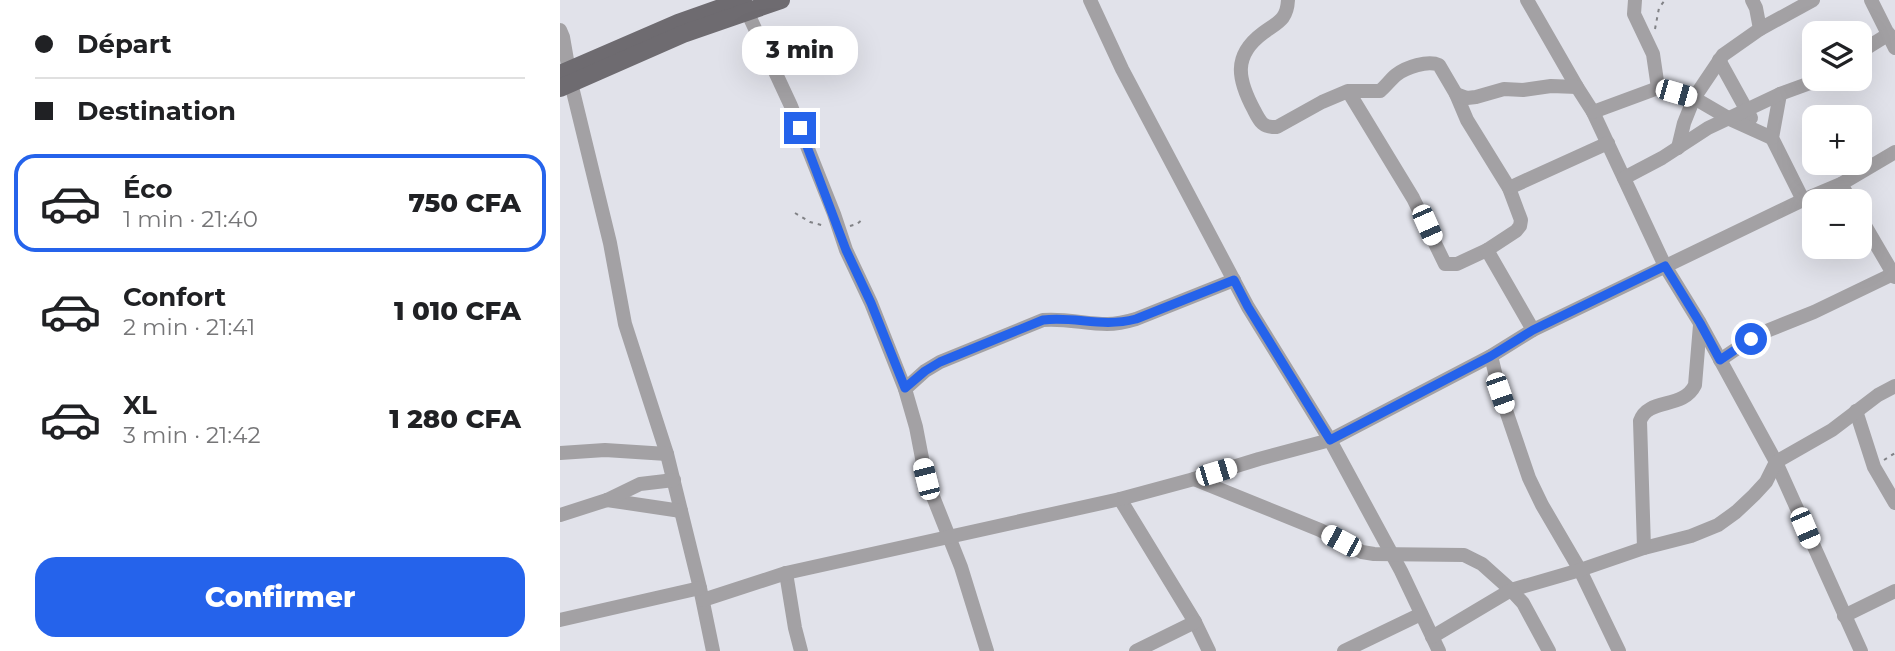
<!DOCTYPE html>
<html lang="fr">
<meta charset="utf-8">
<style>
:root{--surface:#fff;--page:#f6f6f6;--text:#202124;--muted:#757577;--line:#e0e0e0;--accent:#2563eb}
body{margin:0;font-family:Montserrat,sans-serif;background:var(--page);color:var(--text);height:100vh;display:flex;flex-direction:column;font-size:26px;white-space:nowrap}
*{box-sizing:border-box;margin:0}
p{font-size:23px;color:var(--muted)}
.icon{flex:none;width:38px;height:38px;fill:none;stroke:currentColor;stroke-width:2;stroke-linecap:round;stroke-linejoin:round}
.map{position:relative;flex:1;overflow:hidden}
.drawer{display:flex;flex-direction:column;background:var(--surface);width:560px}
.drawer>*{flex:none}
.top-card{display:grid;align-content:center;height:154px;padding:0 35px;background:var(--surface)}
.fabs{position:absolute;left:1242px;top:21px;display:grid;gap:14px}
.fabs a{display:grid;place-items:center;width:70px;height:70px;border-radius:14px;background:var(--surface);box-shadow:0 7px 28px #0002;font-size:35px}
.end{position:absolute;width:32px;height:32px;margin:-16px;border:9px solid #2563eb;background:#fff;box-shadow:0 0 0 4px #fff}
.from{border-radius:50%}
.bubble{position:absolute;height:49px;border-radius:21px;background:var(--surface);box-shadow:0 7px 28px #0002;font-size:23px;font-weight:800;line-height:49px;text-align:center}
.car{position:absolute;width:21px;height:42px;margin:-21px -10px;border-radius:9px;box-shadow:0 0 5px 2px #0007;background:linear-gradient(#fff 24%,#345 0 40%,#fff 0 76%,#345 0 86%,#fff 0)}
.top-card b{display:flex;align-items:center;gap:24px;height:66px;font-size:26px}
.top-card b+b{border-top:2px solid var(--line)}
.top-card i{width:18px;height:18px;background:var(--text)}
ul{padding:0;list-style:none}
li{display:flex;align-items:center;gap:21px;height:98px;margin:0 14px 10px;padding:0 21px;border:4px solid transparent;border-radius:21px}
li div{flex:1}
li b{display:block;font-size:26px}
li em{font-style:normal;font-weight:800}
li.current{border-color:var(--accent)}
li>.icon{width:63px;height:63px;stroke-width:1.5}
.cta{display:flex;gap:14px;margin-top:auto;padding:14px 35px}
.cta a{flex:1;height:80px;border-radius:21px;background:var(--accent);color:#fff;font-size:28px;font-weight:800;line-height:80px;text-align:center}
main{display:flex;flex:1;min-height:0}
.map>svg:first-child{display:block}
</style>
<main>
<section class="drawer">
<div class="top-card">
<b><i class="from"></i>Départ</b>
<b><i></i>Destination</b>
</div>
<ul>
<li class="current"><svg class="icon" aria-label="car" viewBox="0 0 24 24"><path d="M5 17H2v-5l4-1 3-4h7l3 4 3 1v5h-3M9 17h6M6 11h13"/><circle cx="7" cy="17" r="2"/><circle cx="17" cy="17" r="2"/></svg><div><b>Éco</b><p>1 min · 21:40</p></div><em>750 CFA</em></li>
<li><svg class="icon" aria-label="car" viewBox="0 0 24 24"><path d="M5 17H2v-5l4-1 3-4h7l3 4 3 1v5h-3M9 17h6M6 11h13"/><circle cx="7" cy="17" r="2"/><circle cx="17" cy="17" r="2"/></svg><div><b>Confort</b><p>2 min · 21:41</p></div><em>1 010 CFA</em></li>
<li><svg class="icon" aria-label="car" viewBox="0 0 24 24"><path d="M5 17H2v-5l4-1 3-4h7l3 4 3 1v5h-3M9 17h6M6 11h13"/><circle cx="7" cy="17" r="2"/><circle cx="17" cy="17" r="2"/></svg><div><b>XL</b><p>3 min · 21:42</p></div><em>1 280 CFA</em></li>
</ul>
<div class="cta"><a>Confirmer</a></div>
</section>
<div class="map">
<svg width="1335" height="651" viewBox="0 0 1335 651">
<rect width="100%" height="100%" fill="#e1e2ea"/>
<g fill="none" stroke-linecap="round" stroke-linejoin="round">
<g stroke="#818286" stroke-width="2" stroke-dasharray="3.5 5" stroke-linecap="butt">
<polyline points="1095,29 1099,8 1105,0"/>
<polyline points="235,213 250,222 265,226"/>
<polyline points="290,226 297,224 304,218"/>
<polyline points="1324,460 1335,453"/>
</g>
<g stroke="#a3a1a4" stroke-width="14">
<polyline points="530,0 562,69 688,307 770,440 841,571 879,651"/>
<path d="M728 0C727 20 718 22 703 33 672 56 678 80 694 110 700 122 703 128 717 127L762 102 788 91H820C826 86 830 80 836 75 846 67 868 60 879 65L896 94 907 120 949 188 961 220 960 226 956 231 927 250 897 264H885L853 198 788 91"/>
<polyline points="967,0 1017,87 1033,112 1105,266 1140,323 1216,462 1301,651"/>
<polyline points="1075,0 1074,14 1093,54 1098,88"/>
<polyline points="1192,0 1196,8 1200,29"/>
<polyline points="1311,0 1335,48"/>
<polyline points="184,5 231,106 274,214 286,250 311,303 345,389 356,427 366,479 401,567 427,651"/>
<polyline points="0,30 3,37 11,83 50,243 65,324 107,454 140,588 153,651"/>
<polyline points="1300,52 1329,34"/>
<polyline points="1159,60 1191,118"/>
<polyline points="896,94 907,98 916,97 944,89 963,90 991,86 1017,87"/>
<polyline points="1220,94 1212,138 1243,200"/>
<polyline points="1033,112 1098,88 1134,98 1170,119 1212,138"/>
<polyline points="1118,148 1124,123 1134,98 1163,55 1200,29 1253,0"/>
<polyline points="1064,178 1102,158 1148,128 1220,94 1261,79"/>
<polyline points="1281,184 1291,201"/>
<polyline points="949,188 1048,143"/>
<polyline points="1300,217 1335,277"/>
<polyline points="927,250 973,330"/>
<polyline points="931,356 940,393 969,478 982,505 1020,570 1059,651"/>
<polyline points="1160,360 1191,339 1209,330 1254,312 1333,274"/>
<path d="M345 389 365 371 380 362 483 320C505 318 526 324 547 324 557 324 566 322 576 319L674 280"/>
<polyline points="1296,411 1314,467 1335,503"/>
<polyline points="0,453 45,450 107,454"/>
<polyline points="634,479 760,530 802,552 814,554 904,555 922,564 951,590 1020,570 1084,548 1131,536 1158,525 1176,512 1194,495 1206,482 1216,462 1272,430 1318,395 1335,386"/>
<polyline points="560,499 635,622 649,651"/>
<polyline points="47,500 121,511"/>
<polyline points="0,515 47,500 80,484 114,480"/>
<path d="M1084 548 1080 421C1088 397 1123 410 1135 385L1140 325"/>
<polyline points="226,573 235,628 241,651"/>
<polyline points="143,600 226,573 560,499 634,479 699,459 770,440 931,356 973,330 1243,200 1281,184 1335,152"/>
<polyline points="1284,616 1335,591"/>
<polyline points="0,620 140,588"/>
<polyline points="872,637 951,590 963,603 989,651"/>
<polyline points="576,651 635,622"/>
<polyline points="784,651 861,614"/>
</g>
<g stroke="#6e6b70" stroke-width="18">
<polyline points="0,74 118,23 183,0"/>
<polyline points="0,88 123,34 221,0"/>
</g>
</g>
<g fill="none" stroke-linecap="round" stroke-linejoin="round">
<path stroke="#2563eb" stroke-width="9" d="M240 128 286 250 311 303 345 388 365 371 380 362 483 320C516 316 541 328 576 319L674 280 688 307 770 440 931 356 973 330 1105 266 1140 323 1160 360 1191 339"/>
</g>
</svg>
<div class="fabs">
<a><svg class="icon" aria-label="layers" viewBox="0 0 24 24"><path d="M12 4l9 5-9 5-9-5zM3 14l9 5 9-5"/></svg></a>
<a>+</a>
<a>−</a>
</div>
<i class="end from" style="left:1191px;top:339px"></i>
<i class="end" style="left:240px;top:128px"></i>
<div class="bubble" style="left:182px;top:26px;width:116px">3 min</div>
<i class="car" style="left:1116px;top:93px;rotate:106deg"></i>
<i class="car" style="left:867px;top:225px;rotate:156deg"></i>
<i class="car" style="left:940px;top:393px;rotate:161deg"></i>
<i class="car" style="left:656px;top:472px;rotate:73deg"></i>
<i class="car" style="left:366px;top:479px;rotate:346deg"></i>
<i class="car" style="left:1245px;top:528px;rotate:157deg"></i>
<i class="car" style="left:781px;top:541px;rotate:298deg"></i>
</div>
</main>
